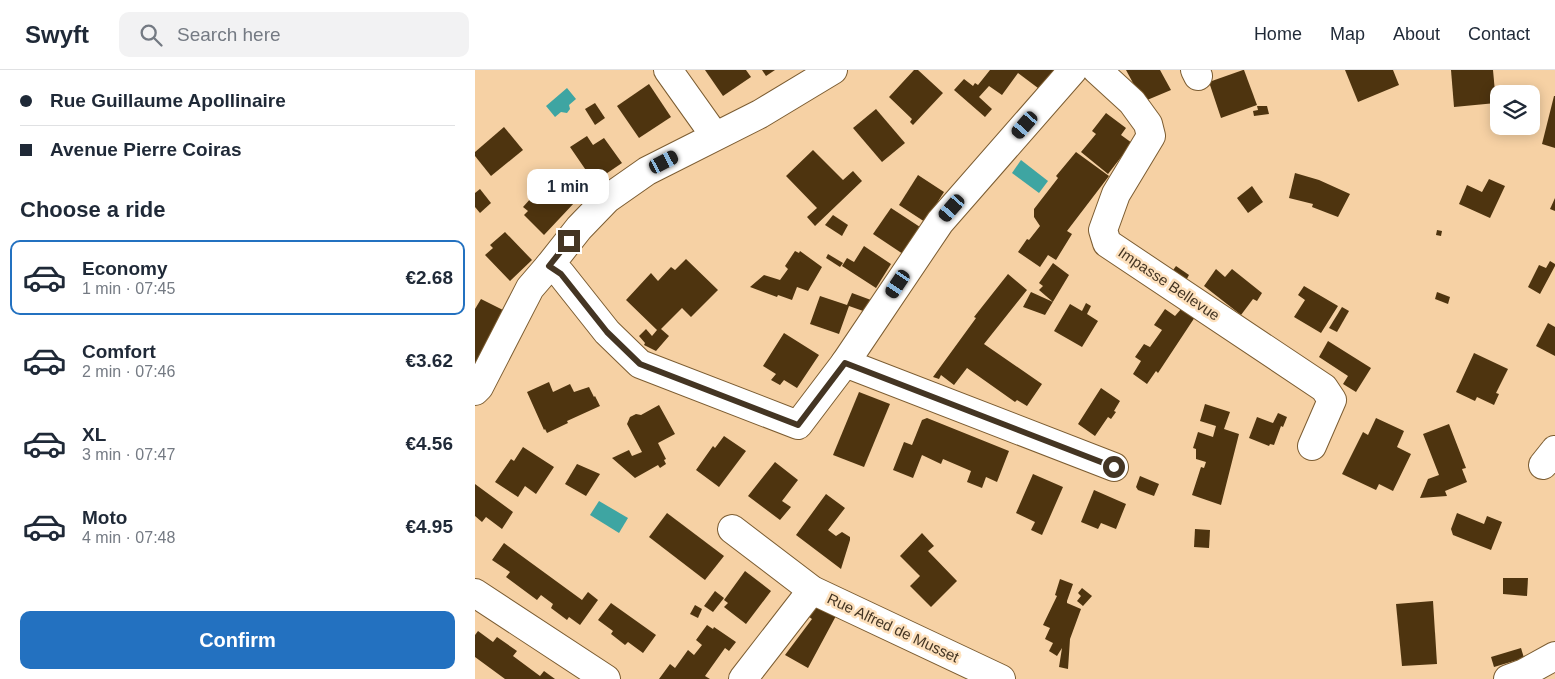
<!DOCTYPE html>
<meta charset="utf-8">
<style>
:root{--surface:#fff;--page:#f2f2f3;--text:#1f2937;--muted:#747a83;--line:#e0e1e3;--accent:#2371c0}
body{margin:0;font-family:Helvetica,sans-serif;background:var(--page);color:var(--text);height:100vh;display:flex;flex-direction:column;font-size:19px;white-space:nowrap}
*{box-sizing:border-box;margin:0}
p{font-size:16px;color:var(--muted)}
.icon{flex:none;width:28px;height:28px;fill:none;stroke:currentColor;stroke-width:2;stroke-linecap:round;stroke-linejoin:round}
.map{position:relative;flex:1;overflow:hidden}
.sheet{display:flex;flex-direction:column;background:var(--surface);width:475px}
.sheet>*{flex:none}
.hud{display:grid;align-content:center;height:110px;padding:0 20px;background:var(--surface)}
.fabs{position:absolute;left:1015px;top:15px;display:grid;gap:10px}
.fabs a{display:grid;place-items:center;width:50px;height:50px;border-radius:10px;background:var(--surface);box-shadow:0 2px 12px #0003;font-size:25px}
.end{position:absolute;width:22px;height:22px;margin:-11px;border:6px solid #443523;background:#fff;box-shadow:0 0 0 2px #fff}
.from{border-radius:50%}
.bubble{position:absolute;height:35px;border-radius:10px;background:var(--surface);box-shadow:0 2px 12px #0003;font-size:16px;font-weight:800;line-height:35px;text-align:center}
.car{position:absolute;width:15px;height:30px;margin:-15px -8px;border-radius:6px;box-shadow:0 0 4px 1px #0007;background:linear-gradient(#222 24%,#8ab4d8 0 40%,#222 0 76%,#8ab4d8 0 86%,#222 0)}
.hud b{display:flex;align-items:center;gap:18px;height:48px;font-size:19px}
.hud b+b{border-top:1px solid var(--line)}
.hud i{width:12px;height:12px;background:var(--text)}
ul{padding:0;list-style:none}
li{display:flex;align-items:center;gap:15px;height:75px;margin:0 10px 8px;padding:0 10px;border:2px solid transparent;border-radius:10px}
li div{flex:1}
li b{display:block;font-size:19px}
li em{font-style:normal;font-weight:800}
li.active{border-color:var(--accent)}
li>.icon{width:45px;height:45px;stroke-width:1.5}
h2{padding:0 20px;font-size:22px;line-height:60px}
.primary-button{display:flex;gap:10px;margin-top:auto;padding:10px 20px}
.primary-button a{flex:1;height:58px;border-radius:10px;background:var(--accent);color:#fff;font-size:20px;font-weight:800;line-height:58px;text-align:center}
header{display:flex;align-items:center;gap:30px;box-sizing:border-box;height:70px;padding:0 25px;background:var(--surface);border-bottom:1px solid var(--line)}
header strong{font-size:24px}
nav{display:flex;gap:28px;margin-inline-start:auto;font-size:18px}
.search{width:350px;height:45px;background:var(--page);display:flex;align-items:center;gap:12px;box-sizing:border-box;padding:0 18px;border-radius:10px;color:var(--muted);font-size:19px}
main{display:flex;flex:1;min-height:0}
.map>svg:first-child{display:block}
</style>
<header>
<strong>Swyft</strong>
<div class="search"><svg class="icon" aria-label="search" viewBox="0 0 24 24"><circle cx="10" cy="10" r="6"/><path d="M15 15l6 6"/></svg>Search here</div>
<nav><a>Home</a><a>Map</a><a>About</a><a>Contact</a></nav>
</header>
<main>
<section class="sheet">
<div class="hud">
<b><i class="from"></i>Rue Guillaume Apollinaire</b>
<b><i></i>Avenue Pierre Coiras</b>
</div>
<h2>Choose a ride</h2>
<ul>
<li class="active"><svg class="icon" aria-label="car" viewBox="0 0 24 24"><path d="M5 17H2v-5l4-1 3-4h7l3 4 3 1v5h-3M9 17h6M6 11h13"/><circle cx="7" cy="17" r="2"/><circle cx="17" cy="17" r="2"/></svg><div><b>Economy</b><p>1 min · 07:45</p></div><em>€2.68</em></li>
<li><svg class="icon" aria-label="car" viewBox="0 0 24 24"><path d="M5 17H2v-5l4-1 3-4h7l3 4 3 1v5h-3M9 17h6M6 11h13"/><circle cx="7" cy="17" r="2"/><circle cx="17" cy="17" r="2"/></svg><div><b>Comfort</b><p>2 min · 07:46</p></div><em>€3.62</em></li>
<li><svg class="icon" aria-label="car" viewBox="0 0 24 24"><path d="M5 17H2v-5l4-1 3-4h7l3 4 3 1v5h-3M9 17h6M6 11h13"/><circle cx="7" cy="17" r="2"/><circle cx="17" cy="17" r="2"/></svg><div><b>XL</b><p>3 min · 07:47</p></div><em>€4.56</em></li>
<li><svg class="icon" aria-label="car" viewBox="0 0 24 24"><path d="M5 17H2v-5l4-1 3-4h7l3 4 3 1v5h-3M9 17h6M6 11h13"/><circle cx="7" cy="17" r="2"/><circle cx="17" cy="17" r="2"/></svg><div><b>Moto</b><p>4 min · 07:48</p></div><em>€4.95</em></li>
</ul>
<div class="primary-button"><a>Confirm</a></div>
</section>
<div class="map">
<svg width="1080" height="609" viewBox="0 0 1080 609">
<rect width="100%" height="100%" fill="#f6d1a4"/>
<g fill="#3ea5a2">
<polygon points="92,18 101,29 94,35 95,39 92,43 86,42 80,47 71,36"/>
<polygon points="546,90 573,111 564,123 537,103"/>
<polygon points="124,431 153,448 144,463 115,445"/>
</g>
<g fill="#4e340f">
<polygon points="230,0 271,0 276,7 248,26"/>
<polygon points="287,0 300,0 291,6"/>
<polygon points="439,0 443,0 468,23 438,55 435,52 437,49 414,27"/>
<polygon points="515,0 583,0 567,21 543,3 527,25 514,16 504,27 517,39 510,47 479,20 489,9 498,16 500,13 503,15"/>
<polygon points="651,0 685,0 696,20 665,33 664,24"/>
<polygon points="768,0 769,0 782,35 746,48 734,12"/>
<polygon points="870,0 918,0 924,15 883,32"/>
<polygon points="976,0 1018,0 1021,33 979,37"/>
<polygon points="174,14 196,47 164,68 142,36"/>
<polygon points="1079,26 1080,26 1080,78 1067,74"/>
<polygon points="120,33 130,48 120,55 110,39"/>
<polygon points="782,36 792,36 794,44 779,46 778,41 783,40"/>
<polygon points="401,39 430,73 407,92 378,58"/>
<polygon points="631,43 651,58 646,65 657,73 633,104 606,82 621,64 617,61"/>
<polygon points="29,57 48,80 16,106 0,86 0,82"/>
<polygon points="112,66 118,75 129,68 147,93 119,112 95,77"/>
<polygon points="338,80 368,110 378,101 387,111 340,156 332,147 342,138 311,106"/>
<polygon points="601,82 634,106 592,161 597,164 581,190 573,185 565,197 543,182 552,169 554,170 565,156 559,147 559,139 583,108 581,106"/>
<polygon points="820,103 844,110 875,124 863,147 837,137 838,134 814,128"/>
<polygon points="443,105 469,122 450,152 424,135"/>
<polygon points="1014,109 1030,116 1015,148 984,134 992,115 1007,122"/>
<polygon points="80,113 100,132 69,165 49,145 53,141 48,137 57,127 62,132"/>
<polygon points="777,116 788,132 773,143 762,128"/>
<polygon points="5,119 16,133 5,143 0,137 0,123"/>
<polygon points="1080,128 1080,141 1075,139"/>
<polygon points="416,138 445,157 428,184 398,164"/>
<polygon points="358,145 373,155 367,166 350,155"/>
<polygon points="962,160 967,161 966,166 961,165"/>
<polygon points="30,162 57,190 35,211 10,185 18,178 15,175"/>
<polygon points="389,176 416,194 401,218 367,196 372,188 379,192"/>
<polygon points="320,181 324,183 325,181 347,197 333,221 322,217 317,230 303,225 302,227 275,217 289,205 305,210 313,199 310,196"/>
<polygon points="353,184 368,193 365,197 351,188"/>
<polygon points="211,189 243,220 216,247 207,238 186,259 194,266 181,281 169,275 170,273 164,266 171,259 177,266 182,260 151,230 176,203 183,211 196,197 200,200"/>
<polygon points="1075,191 1080,194 1080,196 1065,224 1053,217 1064,195 1071,198"/>
<polygon points="578,193 594,205 570,245 548,237 556,222 578,232 564,220 568,216 564,213"/>
<polygon points="701,196 714,205 706,220 691,210"/>
<polygon points="741,199 750,207 757,199 787,223 782,231 778,229 766,245 729,216"/>
<polygon points="533,204 552,220 509,274 567,314 552,336 542,330 540,332 492,298 479,315 466,305 464,309 458,307 501,248 499,247"/>
<polygon points="829,216 863,236 846,263 819,247 830,230 823,225"/>
<polygon points="962,222 975,227 973,234 960,229"/>
<polygon points="377,223 396,230 391,242 374,236 364,264 335,254 345,226 372,235"/>
<polygon points="6,229 28,240 23,249 26,251 0,298 0,239"/>
<polygon points="611,233 616,236 612,244 623,251 607,277 579,261 595,234 607,241"/>
<polygon points="867,237 874,241 862,262 854,258"/>
<polygon points="707,238 720,247 683,303 681,301 672,314 658,304 666,291 660,287 669,274 675,277 687,260 679,255 690,239 700,246"/>
<polygon points="1073,253 1080,257 1080,286 1061,276"/>
<polygon points="309,263 344,285 322,318 309,310 305,315 296,310 301,304 288,296"/>
<polygon points="853,271 896,298 881,322 868,314 873,306 844,287"/>
<polygon points="999,283 1033,299 1021,323 1024,324 1019,335 1002,327 1000,331 981,322"/>
<polygon points="74,312 78,322 95,314 99,322 114,317 119,327 120,326 125,336 92,351 93,353 72,363 70,359 69,360 52,322"/>
<polygon points="626,318 645,331 639,341 641,342 636,349 633,347 620,366 603,354"/>
<polygon points="384,322 415,334 389,397 358,385"/>
<polygon points="730,334 755,342 749,359 764,364 746,435 717,425 726,397 729,398 731,392 721,389 721,379 718,378 723,362 738,367 741,356 725,351"/>
<polygon points="184,335 200,364 183,373 191,389 189,390 191,394 185,398 183,395 160,408 137,388 154,380 157,386 167,382 152,354 155,347 161,344 166,345"/>
<polygon points="803,343 812,347 808,357 806,356 799,375 795,374 794,376 774,368 782,347 798,353"/>
<polygon points="452,348 534,381 522,412 511,407 507,418 492,412 496,401 468,389 466,394 447,385 438,408 418,400 429,372 437,375 447,350"/>
<polygon points="901,348 929,361 922,377 936,384 918,421 904,414 901,420 867,404 888,362 893,365"/>
<polygon points="974,354 991,398 987,399 992,412 970,421 972,426 945,428 953,409 964,405 948,364"/>
<polygon points="249,366 271,381 244,417 221,400 238,376 240,378"/>
<polygon points="48,377 79,397 61,424 50,416 43,427 20,412 36,389 39,391"/>
<polygon points="300,392 323,410 307,431 316,437 305,450 273,426"/>
<polygon points="102,394 125,404 111,426 90,414"/>
<polygon points="558,404 588,417 567,465 556,460 560,452 541,443"/>
<polygon points="665,406 684,414 679,426 663,420 661,417"/>
<polygon points="0,414 38,442 27,459 11,447 7,452 0,446"/>
<polygon points="619,420 651,434 641,459 626,453 623,459 606,452"/>
<polygon points="351,424 370,438 353,460 361,466 367,462 375,467 375,470 366,499 321,465"/>
<polygon points="192,443 249,486 230,510 174,467"/>
<polygon points="982,443 1009,454 1012,446 1027,452 1016,480 978,465 976,459"/>
<polygon points="720,459 735,460 734,478 719,477"/>
<polygon points="447,463 459,476 453,481 482,511 456,537 435,516 445,506 425,486"/>
<polygon points="29,473 107,530 113,522 123,530 105,555 94,547 92,550 76,538 78,534 66,525 62,530 31,507 35,502 17,490"/>
<polygon points="270,501 296,521 271,554 249,537 253,533 249,530"/>
<polygon points="1028,508 1053,508 1052,526 1028,524"/>
<polygon points="585,509 598,514 592,531 592,533 606,539 595,569 593,599 584,597 587,578 582,586 574,581 578,573 570,569 575,558 568,555 582,526 580,525"/>
<polygon points="607,518 617,526 608,536 602,531 606,526 603,523"/>
<polygon points="240,521 249,528 238,542 229,536"/>
<polygon points="958,531 962,594 927,596 921,534"/>
<polygon points="136,533 181,565 168,583 153,572 150,575 136,564 138,561 123,550"/>
<polygon points="334,533 362,544 333,598 310,585 337,549 325,540"/>
<polygon points="220,535 227,539 223,548 215,544"/>
<polygon points="232,555 238,559 239,557 261,572 254,581 250,578 230,606 235,609 184,609 195,594 200,598 213,580 219,585 227,575 221,570"/>
<polygon points="3,561 18,572 22,567 42,581 38,586 65,606 69,601 80,609 30,609 0,587 0,565"/>
<polygon points="1046,578 1049,588 1019,597 1016,587"/>
</g>
<g fill="none" stroke-linecap="round" stroke-linejoin="round">
<g stroke="#7b5c31" stroke-width="30">
<g id="minor">
<polyline points="193,0 240,66"/>
<polyline points="622,0 657,32 673,54 676,66 641,124 628,160 632,173 849,318 857,330 837,376"/>
<polyline points="720,0 723,6"/>
<polyline points="74,196 86,204 132,262 165,294 323,355 370,293 465,152 598,0"/>
<polyline points="370,293 639,397"/>
<polyline points="0,321 4,317 55,218 74,196 104,158 132,129 172,101 285,44 358,0"/>
<polyline points="1068,395 1080,380"/>
<polyline points="257,459 337,520 526,609"/>
<polyline points="0,523 131,609"/>
<polyline points="268,609 337,520"/>
<polyline points="1033,609 1049,603 1080,586"/>
</g>
</g>
<use href="#minor" stroke="#fff" stroke-width="28"/>
</g>
<g fill="none" stroke-linecap="round" stroke-linejoin="round">
<polyline stroke="#443523" stroke-width="6" points="94,171 74,196 86,204 132,262 165,294 323,355 370,293 639,397"/>
</g>
<g text-anchor="middle" stroke-width="5" stroke-linejoin="round" paint-order="stroke">
<g font-size="15" fill="#443523" stroke="#fde0bc">
<text transform="translate(694 214) rotate(34)" y="5">Impasse Bellevue</text>
<text transform="translate(418 558) rotate(25)" y="5">Rue Alfred de Musset</text>
</g>
</g>
</svg>
<div class="fabs">
<a><svg class="icon" aria-label="layers" viewBox="0 0 24 24"><path d="M12 4l9 5-9 5-9-5zM3 14l9 5 9-5"/></svg></a>
</div>
<i class="end from" style="left:639px;top:397px"></i>
<i class="end" style="left:94px;top:171px"></i>
<div class="bubble" style="left:52px;top:99px;width:82px">1 min</div>
<i class="car" style="left:550px;top:55px;rotate:221deg"></i>
<i class="car" style="left:189px;top:92px;rotate:63deg"></i>
<i class="car" style="left:477px;top:138px;rotate:221deg"></i>
<i class="car" style="left:423px;top:214px;rotate:214deg"></i>
</div>
</main>
